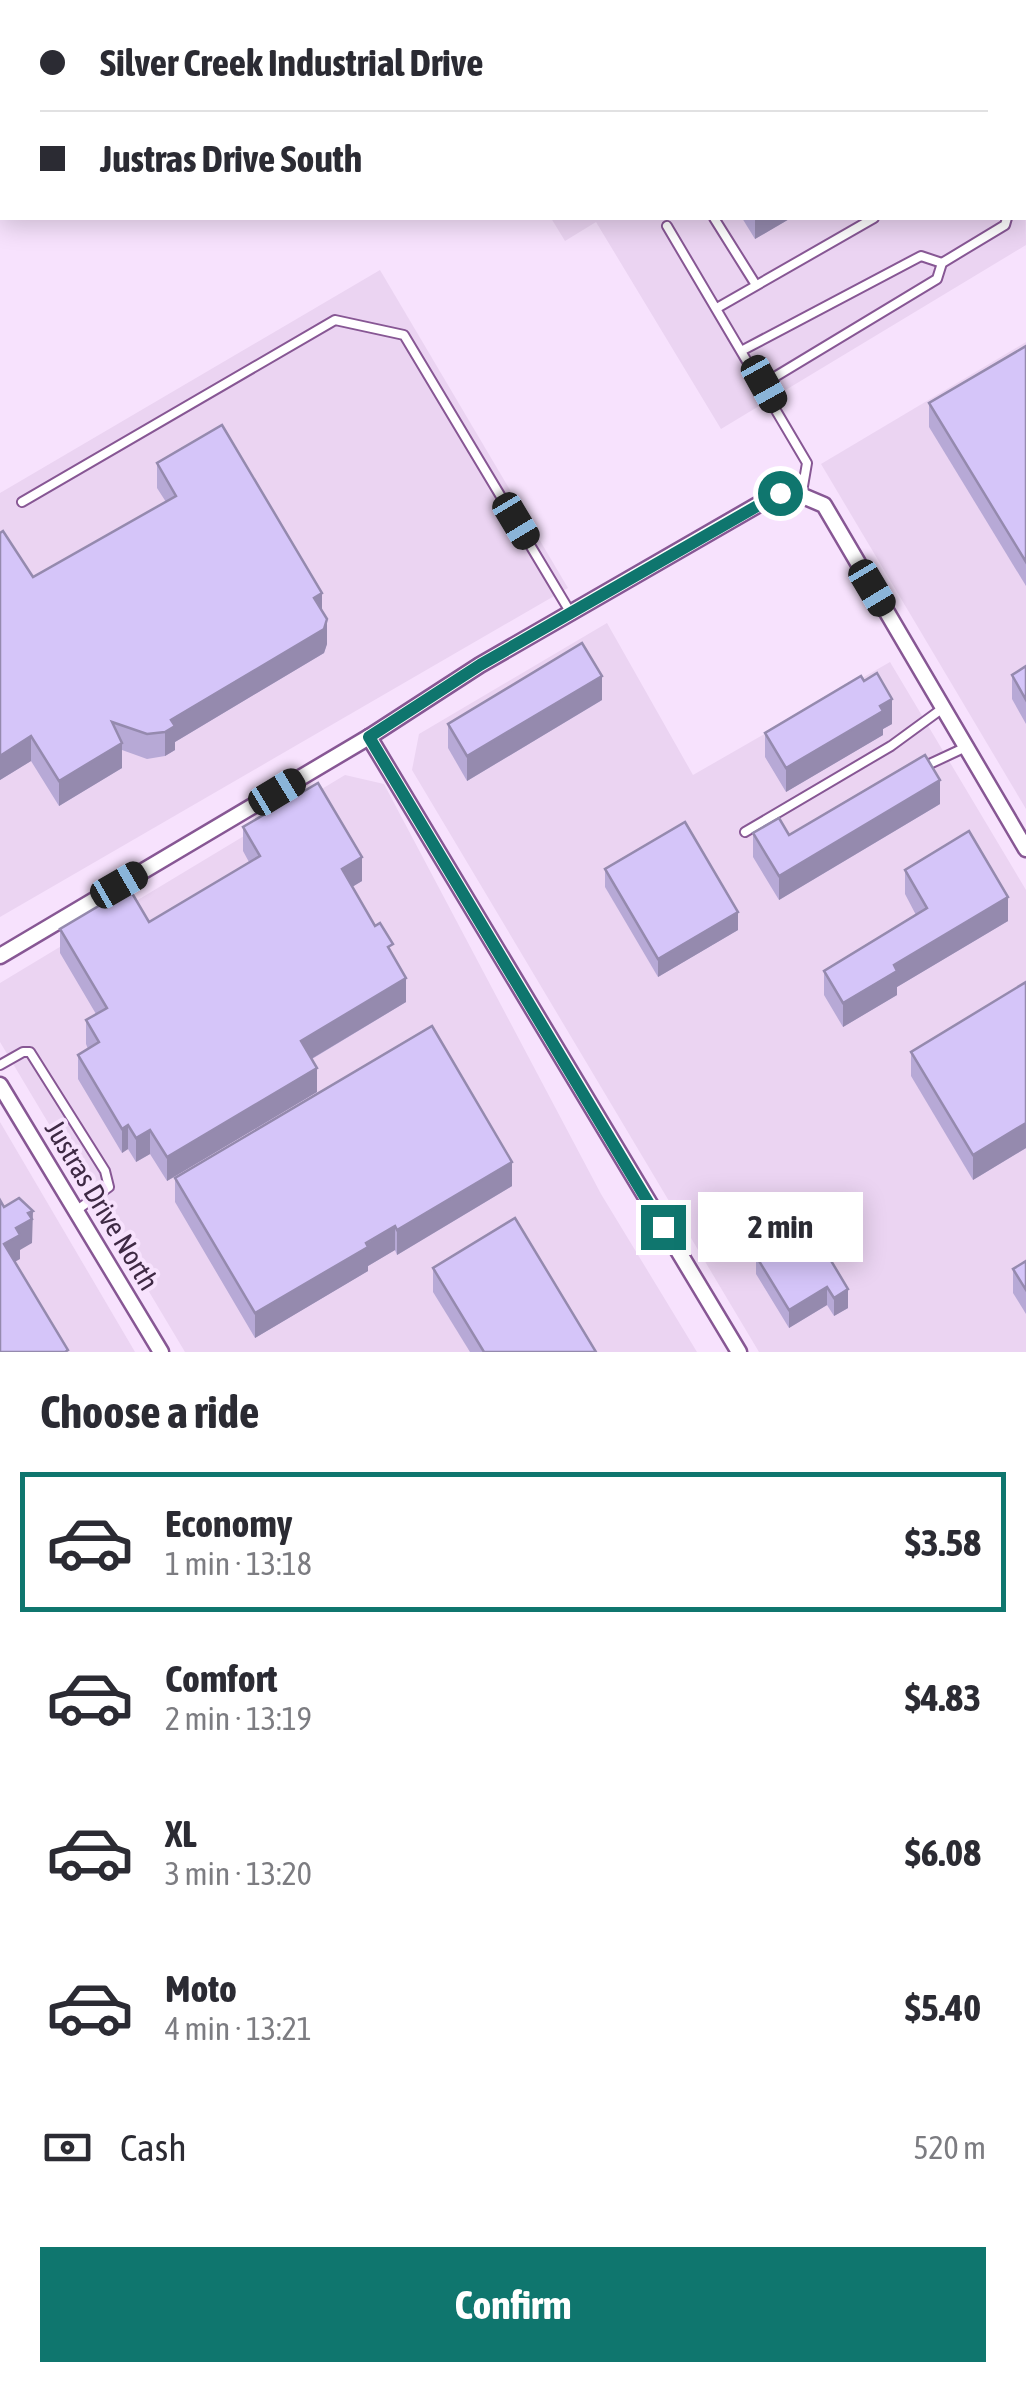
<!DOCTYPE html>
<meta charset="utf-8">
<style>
:root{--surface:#fff;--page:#f7f7f7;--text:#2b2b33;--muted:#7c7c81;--line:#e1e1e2;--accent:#0f766e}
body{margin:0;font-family:"Asap Condensed",sans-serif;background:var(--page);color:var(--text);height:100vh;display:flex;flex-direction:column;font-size:38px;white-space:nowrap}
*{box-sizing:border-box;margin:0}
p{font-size:32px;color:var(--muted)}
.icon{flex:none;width:55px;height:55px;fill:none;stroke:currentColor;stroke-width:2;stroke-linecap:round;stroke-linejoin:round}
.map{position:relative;height:1352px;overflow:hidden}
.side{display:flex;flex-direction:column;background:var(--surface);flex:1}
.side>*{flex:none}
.hud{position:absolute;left:0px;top:0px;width:1028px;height:220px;box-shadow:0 5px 25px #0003;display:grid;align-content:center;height:220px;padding:0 40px;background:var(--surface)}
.end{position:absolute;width:45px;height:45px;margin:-22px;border:12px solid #0f766e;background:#fff;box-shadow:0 0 0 5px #fff}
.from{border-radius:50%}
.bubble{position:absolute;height:70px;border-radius:0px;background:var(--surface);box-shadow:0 5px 25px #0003;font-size:32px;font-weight:700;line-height:70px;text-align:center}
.car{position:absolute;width:30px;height:60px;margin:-30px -15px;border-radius:12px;box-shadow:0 0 8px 2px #0007;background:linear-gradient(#222 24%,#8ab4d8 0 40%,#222 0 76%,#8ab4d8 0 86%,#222 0)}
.hud b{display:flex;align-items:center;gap:35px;height:95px;font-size:38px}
.hud b+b{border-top:2px solid var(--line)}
.hud i{width:25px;height:25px;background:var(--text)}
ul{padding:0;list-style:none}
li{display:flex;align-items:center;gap:30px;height:140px;margin:0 20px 15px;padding:0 20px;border:5px solid transparent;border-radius:0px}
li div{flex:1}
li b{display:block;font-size:38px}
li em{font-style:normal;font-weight:700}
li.selected{border-color:var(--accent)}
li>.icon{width:90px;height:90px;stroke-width:1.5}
h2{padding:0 40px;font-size:45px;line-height:120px}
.pay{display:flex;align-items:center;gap:25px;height:110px;padding:0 40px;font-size:38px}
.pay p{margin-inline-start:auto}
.primary-button{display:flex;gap:20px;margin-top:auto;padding:20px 40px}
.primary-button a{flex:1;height:115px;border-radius:0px;background:var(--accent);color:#fff;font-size:40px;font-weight:700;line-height:115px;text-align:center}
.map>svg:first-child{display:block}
</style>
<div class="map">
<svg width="1026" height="1352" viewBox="0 0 1026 1352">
<rect width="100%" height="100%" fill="#f7e2fd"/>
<g fill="#ebd4f2">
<polygon points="1025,185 1026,245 721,429 596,222 565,241 551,218 1025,218"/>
<polygon points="380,270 568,588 0,917 0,493"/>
<polygon points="1026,342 1026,809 821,464"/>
<polygon points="607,623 693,775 890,662 1026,890 1026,1352 759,1352 412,770 419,734"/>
<polygon points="345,775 384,784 601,1194 697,1352 185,1352 0,1042 0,983"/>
<polygon points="0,1122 135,1352 0,1352"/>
</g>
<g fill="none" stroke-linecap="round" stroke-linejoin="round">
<g stroke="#875794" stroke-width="12">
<g id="service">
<polyline points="1025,116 1026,116"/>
<polyline points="1025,154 1026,155"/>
<polyline points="714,218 756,285"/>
<polyline points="667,226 807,463 802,492"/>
<polyline points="717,308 874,218"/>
<polyline points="743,350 921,256 942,263"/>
<polyline points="763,384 937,279 942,263 1005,225 1007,218"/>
<polyline points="22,502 335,320 404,335 572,615"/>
<polyline points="921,768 966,747"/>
<polyline points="745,832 891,746 943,708"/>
<polyline points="0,1065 23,1052 30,1052 105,1171 109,1187 77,1210"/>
</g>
</g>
<g stroke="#875794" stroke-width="19">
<g id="minor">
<polyline points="369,737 739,1352"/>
<polyline points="0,956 369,737 480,665 768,499 791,491 824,505 1026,849"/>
<polyline points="0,1085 161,1352"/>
</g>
</g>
<use href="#service" stroke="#fff" stroke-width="8"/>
<use href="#minor" stroke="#fff" stroke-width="14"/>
</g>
<g fill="#b7a9d6">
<polygon points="742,218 791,218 755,239"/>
<polygon points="1026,346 1026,586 929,427 929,403"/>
<polygon points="157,463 322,611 327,644 324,653 175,742 175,750 165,756 147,759 122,750 122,768 59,806 31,761 0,780 0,533 33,577 166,502 157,488"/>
<polygon points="1026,666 1026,724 1012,699 1012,675"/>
<polygon points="602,700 467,781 448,748 448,724"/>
<polygon points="892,724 883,729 883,735 786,792 765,757 765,733"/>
<polygon points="940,804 779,900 753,857 753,833 789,835"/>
<polygon points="243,827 362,881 352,887 393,955 406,1002 312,1059 317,1092 167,1181 150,1154 136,1162 128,1149 122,1153 78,1079 78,1055 88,1049 86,1044 86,1020 96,1014 60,953 60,929 149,922 249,862 243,851"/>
<polygon points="605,869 738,930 658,977 605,887"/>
<polygon points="905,870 1008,921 897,987 897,995 843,1027 824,995 824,971 916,915 905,894"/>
<polygon points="1026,982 1026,1148 973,1180 911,1076 911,1052"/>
<polygon points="175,1178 512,1186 397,1255 395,1250 368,1266 368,1271 255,1338 175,1202"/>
<polygon points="809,1224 848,1308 834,1316 827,1305 789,1328 756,1274 756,1256"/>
<polygon points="1026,1261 1026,1314 1013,1293 1013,1269"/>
<polygon points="433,1268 596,1352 470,1352 433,1292"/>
</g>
<g fill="#958aae">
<polygon points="755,218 791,218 755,239"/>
<polygon points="322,593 322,618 314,598"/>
<polygon points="327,619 327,644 324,653 175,742 175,750 165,756 165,732 171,720"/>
<polygon points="602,676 602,700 467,781 467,756"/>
<polygon points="892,699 892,724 883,729 883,735 786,792 786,768"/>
<polygon points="31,736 31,761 0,780 0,756"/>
<polygon points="122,743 122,768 59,806 59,781"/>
<polygon points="940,780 940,804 779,900 779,876"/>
<polygon points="362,857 362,881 342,893 342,869"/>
<polygon points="1008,897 1008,921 897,987 897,995 843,1027 843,1003 894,965"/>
<polygon points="738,912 738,930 658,977 658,959"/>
<polygon points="406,978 406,1002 301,1065 301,1041"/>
<polygon points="317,1068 317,1092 167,1181 167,1157"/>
<polygon points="1026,1123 1026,1148 973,1180 973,1155"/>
<polygon points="128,1125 128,1149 122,1153 122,1129"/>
<polygon points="150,1130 150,1154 136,1162 136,1138"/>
<polygon points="512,1162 512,1186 397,1255 397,1230"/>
<polygon points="33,1211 32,1243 20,1250 20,1259 4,1268 4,1244 28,1213"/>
<polygon points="395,1226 395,1250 368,1266 368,1271 255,1338 255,1313"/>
<polygon points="827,1287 827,1305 789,1328 789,1310"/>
<polygon points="848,1289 848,1308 834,1316 834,1298"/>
</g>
<g fill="#d5c5f9" stroke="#958aae" stroke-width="2.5">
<polygon points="814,0 904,0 900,2 810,2"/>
<polygon points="1026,346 1026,562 929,403"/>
<polygon points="222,425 322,593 314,598 327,619 324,629 171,720 175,726 165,732 147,734 112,722 122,743 59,781 31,736 0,756 0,533 3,531 33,577 176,496 157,463"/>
<polygon points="582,643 602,676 467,756 448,724"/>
<polygon points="1026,666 1026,700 1012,675"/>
<polygon points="877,673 892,699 880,706 883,711 786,768 765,733 861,676 864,681"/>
<polygon points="925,755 940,780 779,876 753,833 779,818 789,835"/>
<polygon points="318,783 362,857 342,869 375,926 380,923 393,944 388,947 406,978 301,1041 317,1068 167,1157 150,1130 136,1138 128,1125 122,1129 78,1055 99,1042 86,1020 107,1008 60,929 129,888 149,922 260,856 243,827"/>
<polygon points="685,822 738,912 658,959 605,869"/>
<polygon points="969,831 1008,897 894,965 897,971 843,1003 824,971 927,908 905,870"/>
<polygon points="1026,982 1026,1123 973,1155 911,1052"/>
<polygon points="432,1026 512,1162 397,1230 395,1226 366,1243 368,1247 255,1313 175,1178"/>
<polygon points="19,1198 33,1211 28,1213 32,1219 16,1228 20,1235 4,1244 68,1350 65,1352 0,1352 0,1200 4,1207"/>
<polygon points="515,1218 596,1352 484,1352 433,1268"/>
<polygon points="809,1224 848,1289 834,1298 827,1287 789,1310 756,1256"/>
<polygon points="1026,1261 1026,1290 1013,1269"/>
</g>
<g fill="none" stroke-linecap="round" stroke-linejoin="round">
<polyline stroke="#0f766e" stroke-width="12" points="663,1227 369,737 480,665 780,493"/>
</g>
<g text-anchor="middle" stroke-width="8" stroke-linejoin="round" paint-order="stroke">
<g font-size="28" fill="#3e2944" stroke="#f7e2fd">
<text transform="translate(102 1205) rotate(59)" y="10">Justras Drive North</text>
</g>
</g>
</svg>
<i class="end from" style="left:780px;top:493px"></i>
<i class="end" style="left:663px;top:1227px"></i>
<div class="bubble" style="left:698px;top:1192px;width:165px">2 min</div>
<i class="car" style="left:764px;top:384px;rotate:151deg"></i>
<i class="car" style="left:516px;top:521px;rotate:149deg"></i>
<i class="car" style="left:872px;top:588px;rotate:149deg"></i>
<i class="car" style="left:277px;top:792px;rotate:59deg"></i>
<i class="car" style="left:119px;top:885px;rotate:60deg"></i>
<div class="hud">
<b><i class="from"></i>Silver Creek Industrial Drive</b>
<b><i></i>Justras Drive South</b>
</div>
</div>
<section class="side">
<h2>Choose a ride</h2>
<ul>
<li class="selected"><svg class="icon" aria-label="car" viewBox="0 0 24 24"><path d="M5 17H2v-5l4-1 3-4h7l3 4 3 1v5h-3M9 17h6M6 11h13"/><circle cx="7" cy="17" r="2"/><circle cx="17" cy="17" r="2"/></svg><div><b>Economy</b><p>1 min · 13:18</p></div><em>$3.58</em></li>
<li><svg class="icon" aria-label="car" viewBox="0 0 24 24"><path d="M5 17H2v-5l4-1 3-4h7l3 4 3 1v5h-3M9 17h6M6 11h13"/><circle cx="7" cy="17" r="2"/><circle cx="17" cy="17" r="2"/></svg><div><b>Comfort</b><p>2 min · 13:19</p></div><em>$4.83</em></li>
<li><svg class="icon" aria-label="car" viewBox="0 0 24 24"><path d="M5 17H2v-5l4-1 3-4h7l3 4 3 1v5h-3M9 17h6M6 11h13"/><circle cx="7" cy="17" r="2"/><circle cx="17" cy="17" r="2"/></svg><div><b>XL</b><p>3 min · 13:20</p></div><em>$6.08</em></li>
<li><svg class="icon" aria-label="car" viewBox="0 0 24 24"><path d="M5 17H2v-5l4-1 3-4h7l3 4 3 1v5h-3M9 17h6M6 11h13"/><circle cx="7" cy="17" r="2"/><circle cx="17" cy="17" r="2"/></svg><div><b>Moto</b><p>4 min · 13:21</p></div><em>$5.40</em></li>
</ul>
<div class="pay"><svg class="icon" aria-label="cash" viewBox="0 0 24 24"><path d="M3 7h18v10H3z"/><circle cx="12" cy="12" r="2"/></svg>Cash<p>520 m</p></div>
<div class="primary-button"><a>Confirm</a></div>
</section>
